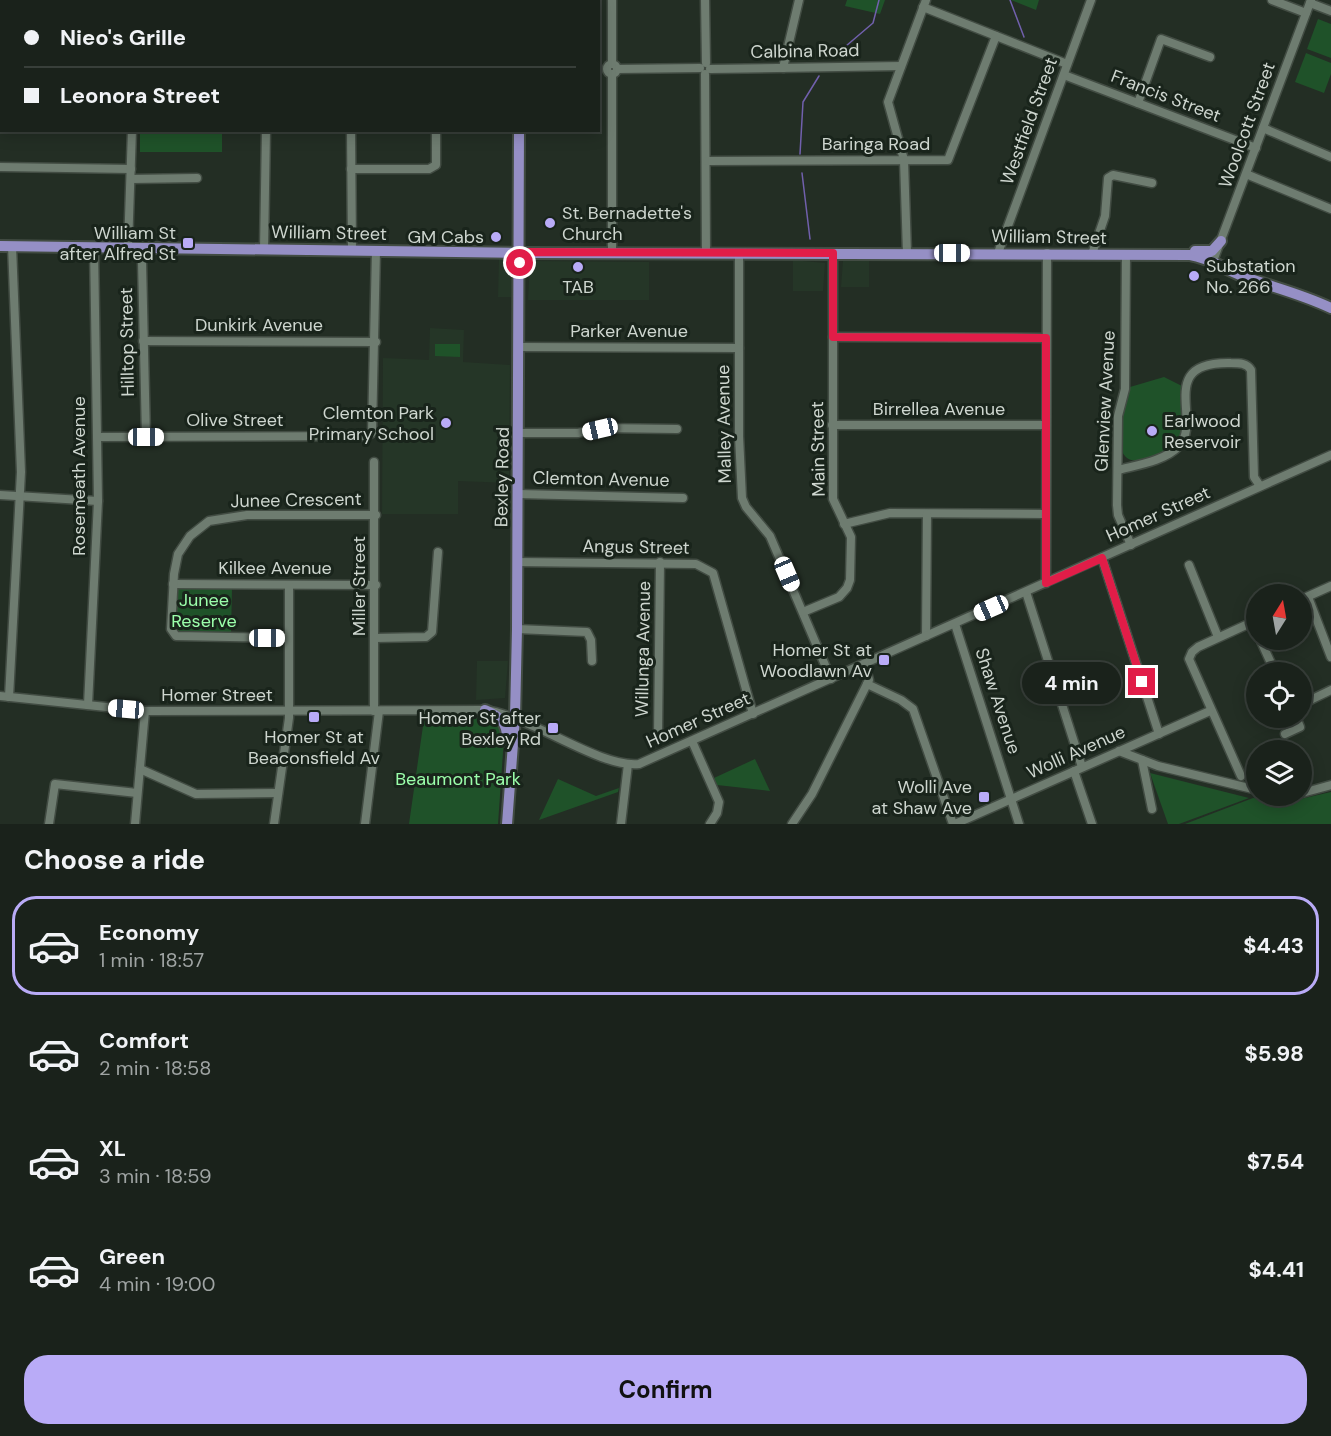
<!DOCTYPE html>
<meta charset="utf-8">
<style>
:root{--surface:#1a221b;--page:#232a24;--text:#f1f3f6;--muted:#9fa4a3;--line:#383f3a;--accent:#b9abf7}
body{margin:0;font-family:"DM Sans",sans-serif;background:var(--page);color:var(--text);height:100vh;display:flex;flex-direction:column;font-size:22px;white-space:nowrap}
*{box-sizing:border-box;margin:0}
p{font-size:20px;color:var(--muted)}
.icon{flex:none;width:33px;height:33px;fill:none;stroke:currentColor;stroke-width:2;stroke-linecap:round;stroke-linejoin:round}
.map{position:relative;height:824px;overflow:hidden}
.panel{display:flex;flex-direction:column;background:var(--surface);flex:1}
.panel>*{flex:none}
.top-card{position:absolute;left:0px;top:0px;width:600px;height:132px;box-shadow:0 3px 15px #0003,0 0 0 2px var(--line);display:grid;align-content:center;height:132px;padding:0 24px;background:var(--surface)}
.needle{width:39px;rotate:11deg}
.buttons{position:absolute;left:1246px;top:584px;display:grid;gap:12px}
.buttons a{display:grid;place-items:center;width:66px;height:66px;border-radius:50%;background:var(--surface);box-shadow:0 3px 15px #0003,0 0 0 2px var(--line);font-size:30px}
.end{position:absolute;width:27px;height:27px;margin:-14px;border:8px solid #e11d48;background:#fff;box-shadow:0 0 0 3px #fff}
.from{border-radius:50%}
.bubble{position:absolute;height:42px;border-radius:21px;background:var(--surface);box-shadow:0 3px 15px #0003,0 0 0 2px var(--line);font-size:20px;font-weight:700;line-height:42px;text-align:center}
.car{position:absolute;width:18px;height:36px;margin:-18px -9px;border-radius:8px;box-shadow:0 0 4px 2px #0007;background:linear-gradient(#fff 24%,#345 0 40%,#fff 0 76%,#345 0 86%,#fff 0)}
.top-card b{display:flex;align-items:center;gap:21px;height:57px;font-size:22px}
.top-card b+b{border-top:2px solid var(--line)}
.top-card i{width:15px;height:15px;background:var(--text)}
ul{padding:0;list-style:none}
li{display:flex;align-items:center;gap:18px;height:99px;margin:0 12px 9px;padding:0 12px;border:3px solid transparent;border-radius:24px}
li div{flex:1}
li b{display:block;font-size:22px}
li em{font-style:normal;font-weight:700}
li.selected{border-color:var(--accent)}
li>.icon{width:54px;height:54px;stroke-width:1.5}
h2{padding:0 24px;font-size:27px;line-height:72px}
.button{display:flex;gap:12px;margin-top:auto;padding:12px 24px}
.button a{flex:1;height:69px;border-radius:24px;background:var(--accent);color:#111;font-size:24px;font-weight:700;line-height:69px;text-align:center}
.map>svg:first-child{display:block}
</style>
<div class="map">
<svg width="1331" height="824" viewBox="0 0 1331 824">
<rect width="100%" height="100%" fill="#232e24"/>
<g fill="#253627">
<polygon points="499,259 508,259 512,263 511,297 498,297"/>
<polygon points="793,260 825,263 823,291 793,291"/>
<polygon points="530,261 649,262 649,300 528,300"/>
<polygon points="843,261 869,261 869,287 841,287"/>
<polygon points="430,328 464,330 463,362 510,365 509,483 458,481 458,514 382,514 383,358 429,360"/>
<polygon points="477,661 508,661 505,698 476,700"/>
</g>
<g fill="#1f5229">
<polygon points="847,0 885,0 880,14 845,6"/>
<polygon points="1011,0 1039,0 1036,10"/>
<polygon points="1318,19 1331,24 1331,58 1307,49"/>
<polygon points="1306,53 1331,63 1331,74 1324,93 1295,82"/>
<rect x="140" y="131" width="82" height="21"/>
<polygon points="435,344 460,344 460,357 435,356"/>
<path d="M1164 377 1182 386C1182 401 1185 424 1179 437 1174 448 1164 451 1153 456 1103 478 1124 413 1130 387Z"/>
<polygon points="178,587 232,588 231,634 176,633"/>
<polygon points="472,718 497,720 504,738 498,824 409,824 424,719"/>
<polygon points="755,759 770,791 717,785 714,778"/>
<polygon points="1150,773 1249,798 1179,824 1168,824"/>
<polygon points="558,779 596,796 619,788 618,792 539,820"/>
<polygon points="1331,792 1331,824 1185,824 1253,798 1296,800"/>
</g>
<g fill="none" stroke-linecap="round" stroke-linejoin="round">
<g stroke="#7160ad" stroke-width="1.5">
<polyline points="1010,0 1024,37"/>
<polyline points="846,46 873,23 879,0"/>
<polyline points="800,154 803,102 819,76"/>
<polyline points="802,173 810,239"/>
</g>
<g stroke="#424c43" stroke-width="11">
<g id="minor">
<polyline points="349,0 349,2"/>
<polyline points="435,0 435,2"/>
<polyline points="705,0 706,63"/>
<polyline points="1272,0 1306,13"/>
<polyline points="136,2 136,0"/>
<polyline points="268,2 268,0"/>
<polyline points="1310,3 1331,11"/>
<polyline points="923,7 1067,64"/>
<polyline points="0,17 2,17"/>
<circle cx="612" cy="69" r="5"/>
<polyline points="612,64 612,0"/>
<polyline points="783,68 799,0"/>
<polyline points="617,69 700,68"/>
<polyline points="710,69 901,66"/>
<polyline points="612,74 612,253"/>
<polyline points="705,74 706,253"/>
<polyline points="1064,75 1256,148"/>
<polyline points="0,91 2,91"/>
<polyline points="1138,103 1161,39 1210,57"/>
<polyline points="1263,128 1331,157"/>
<polyline points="351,130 352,250"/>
<polyline points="707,161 948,160 996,36"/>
<polyline points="0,167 131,169"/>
<polyline points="351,169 429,169 436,165 436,130"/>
<polyline points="1246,174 1331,209"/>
<polyline points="131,179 197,178"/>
<polyline points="128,247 132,130"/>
<polyline points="264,249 266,130"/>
<polyline points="739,253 739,436 742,498 746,507 770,536 831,679"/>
<polyline points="907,253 904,160 888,102 926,0"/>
<polyline points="998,253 1091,0"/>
<polyline points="1092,254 1105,216 1108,178 1113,175 1152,183"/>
<polyline points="1126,255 1125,389 1118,416 1117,505 1118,515 1131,545"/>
<polyline points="1213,261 1311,0"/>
<polyline points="833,337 1046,338"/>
<polyline points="143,341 376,342"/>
<polyline points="519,347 739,348"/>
<polyline points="832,425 1046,425"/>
<polyline points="519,433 578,433 600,428 677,429"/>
<polyline points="98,437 367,436 372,433 376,250"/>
<polyline points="146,437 142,262 148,248"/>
<path d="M1118 470C1137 465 1165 461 1179 446 1203 421 1155 361 1231 363 1239 363 1247 363 1251 370L1254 477 1260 486"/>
<polyline points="518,494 683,498"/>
<polyline points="0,495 98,501"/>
<polyline points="844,524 890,513 1045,514"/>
<polyline points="1102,558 1159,734"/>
<polyline points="517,562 696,564 713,573 753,714"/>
<polyline points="1189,565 1218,637"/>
<polyline points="1046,583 1047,253"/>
<polyline points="173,584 376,585"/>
<polyline points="1026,592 1082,767"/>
<polyline points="1308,597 1331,657"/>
<polyline points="1302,599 1331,586"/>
<polyline points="803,612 839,597 847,588 850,580 851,537 833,499 833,253"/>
<polyline points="955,624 1019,824"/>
<polyline points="517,629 587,632 591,640 592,661"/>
<polyline points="926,636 927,514"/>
<polyline points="288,638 176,636 171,629 174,574 178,554 190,536 209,521 247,515 376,515"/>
<polyline points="375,638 426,637 432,632 438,552"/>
<polyline points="1260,639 1275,672"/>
<polyline points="867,684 901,700 913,709 953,824"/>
<path d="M0 696 145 711 485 710C533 717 599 768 639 764L1331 455"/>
<polyline points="9,697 21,472 12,246"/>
<polyline points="1302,704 1331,690"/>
<polyline points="88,705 98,501 94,247"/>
<polyline points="374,711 374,462"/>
<polyline points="1285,734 1300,727 1296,717"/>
<polyline points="658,736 660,562"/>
<polyline points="692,741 719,802 717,813 710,824"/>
<polyline points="1119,751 1158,766 1257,790"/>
<polyline points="1142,760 1152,809"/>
<polyline points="140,769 196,794 278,793"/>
<polyline points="1074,771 1092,824"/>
<polyline points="1241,776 1189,659 1192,652 1198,647 1257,620"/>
<polyline points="1302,793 1331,785"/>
<polyline points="49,824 55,784 137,793"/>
<polyline points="135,824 145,711"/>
<polyline points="274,824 289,718 289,585"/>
<polyline points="365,824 379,711"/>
<polyline points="621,824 628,764"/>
<polyline points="792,824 812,794 869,680 865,664"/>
<polyline points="955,824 1210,711"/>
</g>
</g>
<g stroke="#424c43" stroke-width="14">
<g id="major">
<polyline points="518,0 518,2"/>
<path d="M0 246 529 253 1190 255C1210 258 1224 269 1242 276 1272 287 1302 294 1331 308"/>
<polyline points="1195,251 1212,251 1221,241"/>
<path d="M485 710C501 717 508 723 507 741"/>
<polyline points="507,824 515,717 517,629 519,130"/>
</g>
</g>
<use href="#minor" stroke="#6e7c70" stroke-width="8"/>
<use href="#major" stroke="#958fc5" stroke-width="10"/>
</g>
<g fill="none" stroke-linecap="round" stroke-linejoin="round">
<polyline stroke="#e11d48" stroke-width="8" points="520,263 520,252 833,253 833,337 1046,338 1046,583 1102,558 1142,682"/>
</g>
<g fill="#b9abf7" stroke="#19241b" stroke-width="2">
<circle cx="550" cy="223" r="6"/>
<circle cx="496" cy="237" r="6"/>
<rect x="182" y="237" width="12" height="12" rx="3"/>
<circle cx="578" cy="267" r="6"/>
<circle cx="1194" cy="276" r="6"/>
<circle cx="446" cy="423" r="6"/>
<circle cx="1152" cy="431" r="6"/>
<rect x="878" y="654" width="12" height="12" rx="3"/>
<rect x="308" y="711" width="12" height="12" rx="3"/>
<rect x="547" y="722" width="12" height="12" rx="3"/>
<rect x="978" y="791" width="12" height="12" rx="3"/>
</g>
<g text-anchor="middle" stroke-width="6" stroke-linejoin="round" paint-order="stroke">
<g font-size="18" fill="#ced6cf" stroke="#19241b">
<text transform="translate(805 51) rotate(-1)" y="6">Calbina Road</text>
<text transform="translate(1166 96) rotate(21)" y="6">Francis Street</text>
<text transform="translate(1029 121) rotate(-70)" y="6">Westfield Street</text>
<text transform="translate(1247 125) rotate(-70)" y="6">Woolcott Street</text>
<text x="876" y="150">Baringa Road</text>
<text transform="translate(329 233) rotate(1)" y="6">William Street</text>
<text transform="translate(1049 237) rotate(1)" y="6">William Street</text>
<text x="259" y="331">Dunkirk Avenue</text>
<text x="629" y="337">Parker Avenue</text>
<text transform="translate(127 342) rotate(-91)" y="6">Hilltop Street</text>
<text transform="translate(1105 401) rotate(-87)" y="6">Glenview Avenue</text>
<text x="939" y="415">Birrellea Avenue</text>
<text x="235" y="426">Olive Street</text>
<text transform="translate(724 424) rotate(-91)" y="6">Malley Avenue</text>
<text transform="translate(818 449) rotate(-91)" y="6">Main Street</text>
<text transform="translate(79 476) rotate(-90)" y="6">Rosemeath Avenue</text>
<text transform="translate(502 477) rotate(-89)" y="6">Bexley Road</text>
<text transform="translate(601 479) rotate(1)" y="6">Clemton Avenue</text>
<text transform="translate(296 500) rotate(-1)" y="6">Junee Crescent</text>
<text transform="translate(1158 514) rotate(-24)" y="6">Homer Street</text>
<text transform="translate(636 547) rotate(1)" y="6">Angus Street</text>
<text x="275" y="574">Kilkee Avenue</text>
<text transform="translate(359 586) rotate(-90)" y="6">Miller Street</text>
<text transform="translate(643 649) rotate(-89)" y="6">Willunga Avenue</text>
<text x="217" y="701">Homer Street</text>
<text transform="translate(998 701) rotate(72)" y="6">Shaw Avenue</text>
<text transform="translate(698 720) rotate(-24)" y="6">Homer Street</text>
<text transform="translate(1076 752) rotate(-24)" y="6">Wolli Avenue</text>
</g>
<g font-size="18" fill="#ced6cf" stroke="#19241b" text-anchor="end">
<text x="562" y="219" text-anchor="start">St. Bernadette's<tspan x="562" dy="21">Church</tspan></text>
<text x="176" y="239">William St<tspan x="176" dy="21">after Alfred St</tspan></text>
<text x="484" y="243">GM Cabs</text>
<text x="1206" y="272" text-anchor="start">Substation<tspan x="1206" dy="21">No. 266</tspan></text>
<text x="578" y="293" text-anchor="middle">TAB</text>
<text x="434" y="419">Clemton Park<tspan x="434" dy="21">Primary School</tspan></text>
<text x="1164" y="427" text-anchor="start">Earlwood<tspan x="1164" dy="21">Reservoir</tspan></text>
<text x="872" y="656">Homer St at<tspan x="872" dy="21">Woodlawn Av</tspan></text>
<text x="541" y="724">Homer St after<tspan x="541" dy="21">Bexley Rd</tspan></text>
<text x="314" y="743" text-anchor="middle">Homer St at<tspan x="314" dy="21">Beaconsfield Av</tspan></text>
<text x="972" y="793">Wolli Ave<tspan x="972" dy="21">at Shaw Ave</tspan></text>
</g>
<g font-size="18" fill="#9bfeaa" stroke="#19241b">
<text x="204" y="606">Junee<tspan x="204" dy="21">Reserve</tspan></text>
<text x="458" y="785">Beaumont Park</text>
</g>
</g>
</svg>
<div class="buttons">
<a><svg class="needle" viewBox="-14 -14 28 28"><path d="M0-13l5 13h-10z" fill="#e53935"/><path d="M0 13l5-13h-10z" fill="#9fa4a3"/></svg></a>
<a><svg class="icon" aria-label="locate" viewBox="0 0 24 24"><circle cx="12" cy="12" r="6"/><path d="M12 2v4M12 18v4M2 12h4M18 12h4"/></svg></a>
<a><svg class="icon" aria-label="layers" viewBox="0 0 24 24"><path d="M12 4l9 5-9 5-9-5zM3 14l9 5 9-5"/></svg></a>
</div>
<i class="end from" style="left:520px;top:263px"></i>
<i class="end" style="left:1142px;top:682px"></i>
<div class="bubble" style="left:1022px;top:662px;width:99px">4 min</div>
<i class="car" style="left:952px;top:253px;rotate:90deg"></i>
<i class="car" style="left:600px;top:429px;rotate:257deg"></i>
<i class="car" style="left:146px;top:437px;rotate:90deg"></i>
<i class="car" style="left:787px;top:574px;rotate:157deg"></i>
<i class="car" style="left:991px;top:608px;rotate:246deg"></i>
<i class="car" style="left:267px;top:638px;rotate:90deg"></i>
<i class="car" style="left:126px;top:709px;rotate:275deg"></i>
<div class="top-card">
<b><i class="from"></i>Nieo's Grille</b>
<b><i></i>Leonora Street</b>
</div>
</div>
<section class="panel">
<h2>Choose a ride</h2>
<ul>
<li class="selected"><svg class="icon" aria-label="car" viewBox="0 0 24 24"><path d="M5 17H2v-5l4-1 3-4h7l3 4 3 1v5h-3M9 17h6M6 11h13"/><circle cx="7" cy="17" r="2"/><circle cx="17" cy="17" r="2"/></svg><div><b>Economy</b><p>1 min · 18:57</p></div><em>$4.43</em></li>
<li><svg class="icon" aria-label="car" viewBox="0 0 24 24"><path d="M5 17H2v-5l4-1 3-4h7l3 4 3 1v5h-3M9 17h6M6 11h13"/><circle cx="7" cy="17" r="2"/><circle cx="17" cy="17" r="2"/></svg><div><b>Comfort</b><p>2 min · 18:58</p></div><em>$5.98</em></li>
<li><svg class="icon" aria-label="car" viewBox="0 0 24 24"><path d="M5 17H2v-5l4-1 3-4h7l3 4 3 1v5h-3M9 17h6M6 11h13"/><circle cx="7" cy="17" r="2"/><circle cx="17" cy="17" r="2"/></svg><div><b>XL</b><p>3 min · 18:59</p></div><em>$7.54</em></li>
<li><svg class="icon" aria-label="car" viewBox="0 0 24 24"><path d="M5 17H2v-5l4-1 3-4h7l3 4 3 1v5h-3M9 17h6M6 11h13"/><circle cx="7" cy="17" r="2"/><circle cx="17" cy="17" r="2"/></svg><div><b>Green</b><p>4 min · 19:00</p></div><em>$4.41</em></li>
</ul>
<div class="button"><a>Confirm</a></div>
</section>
